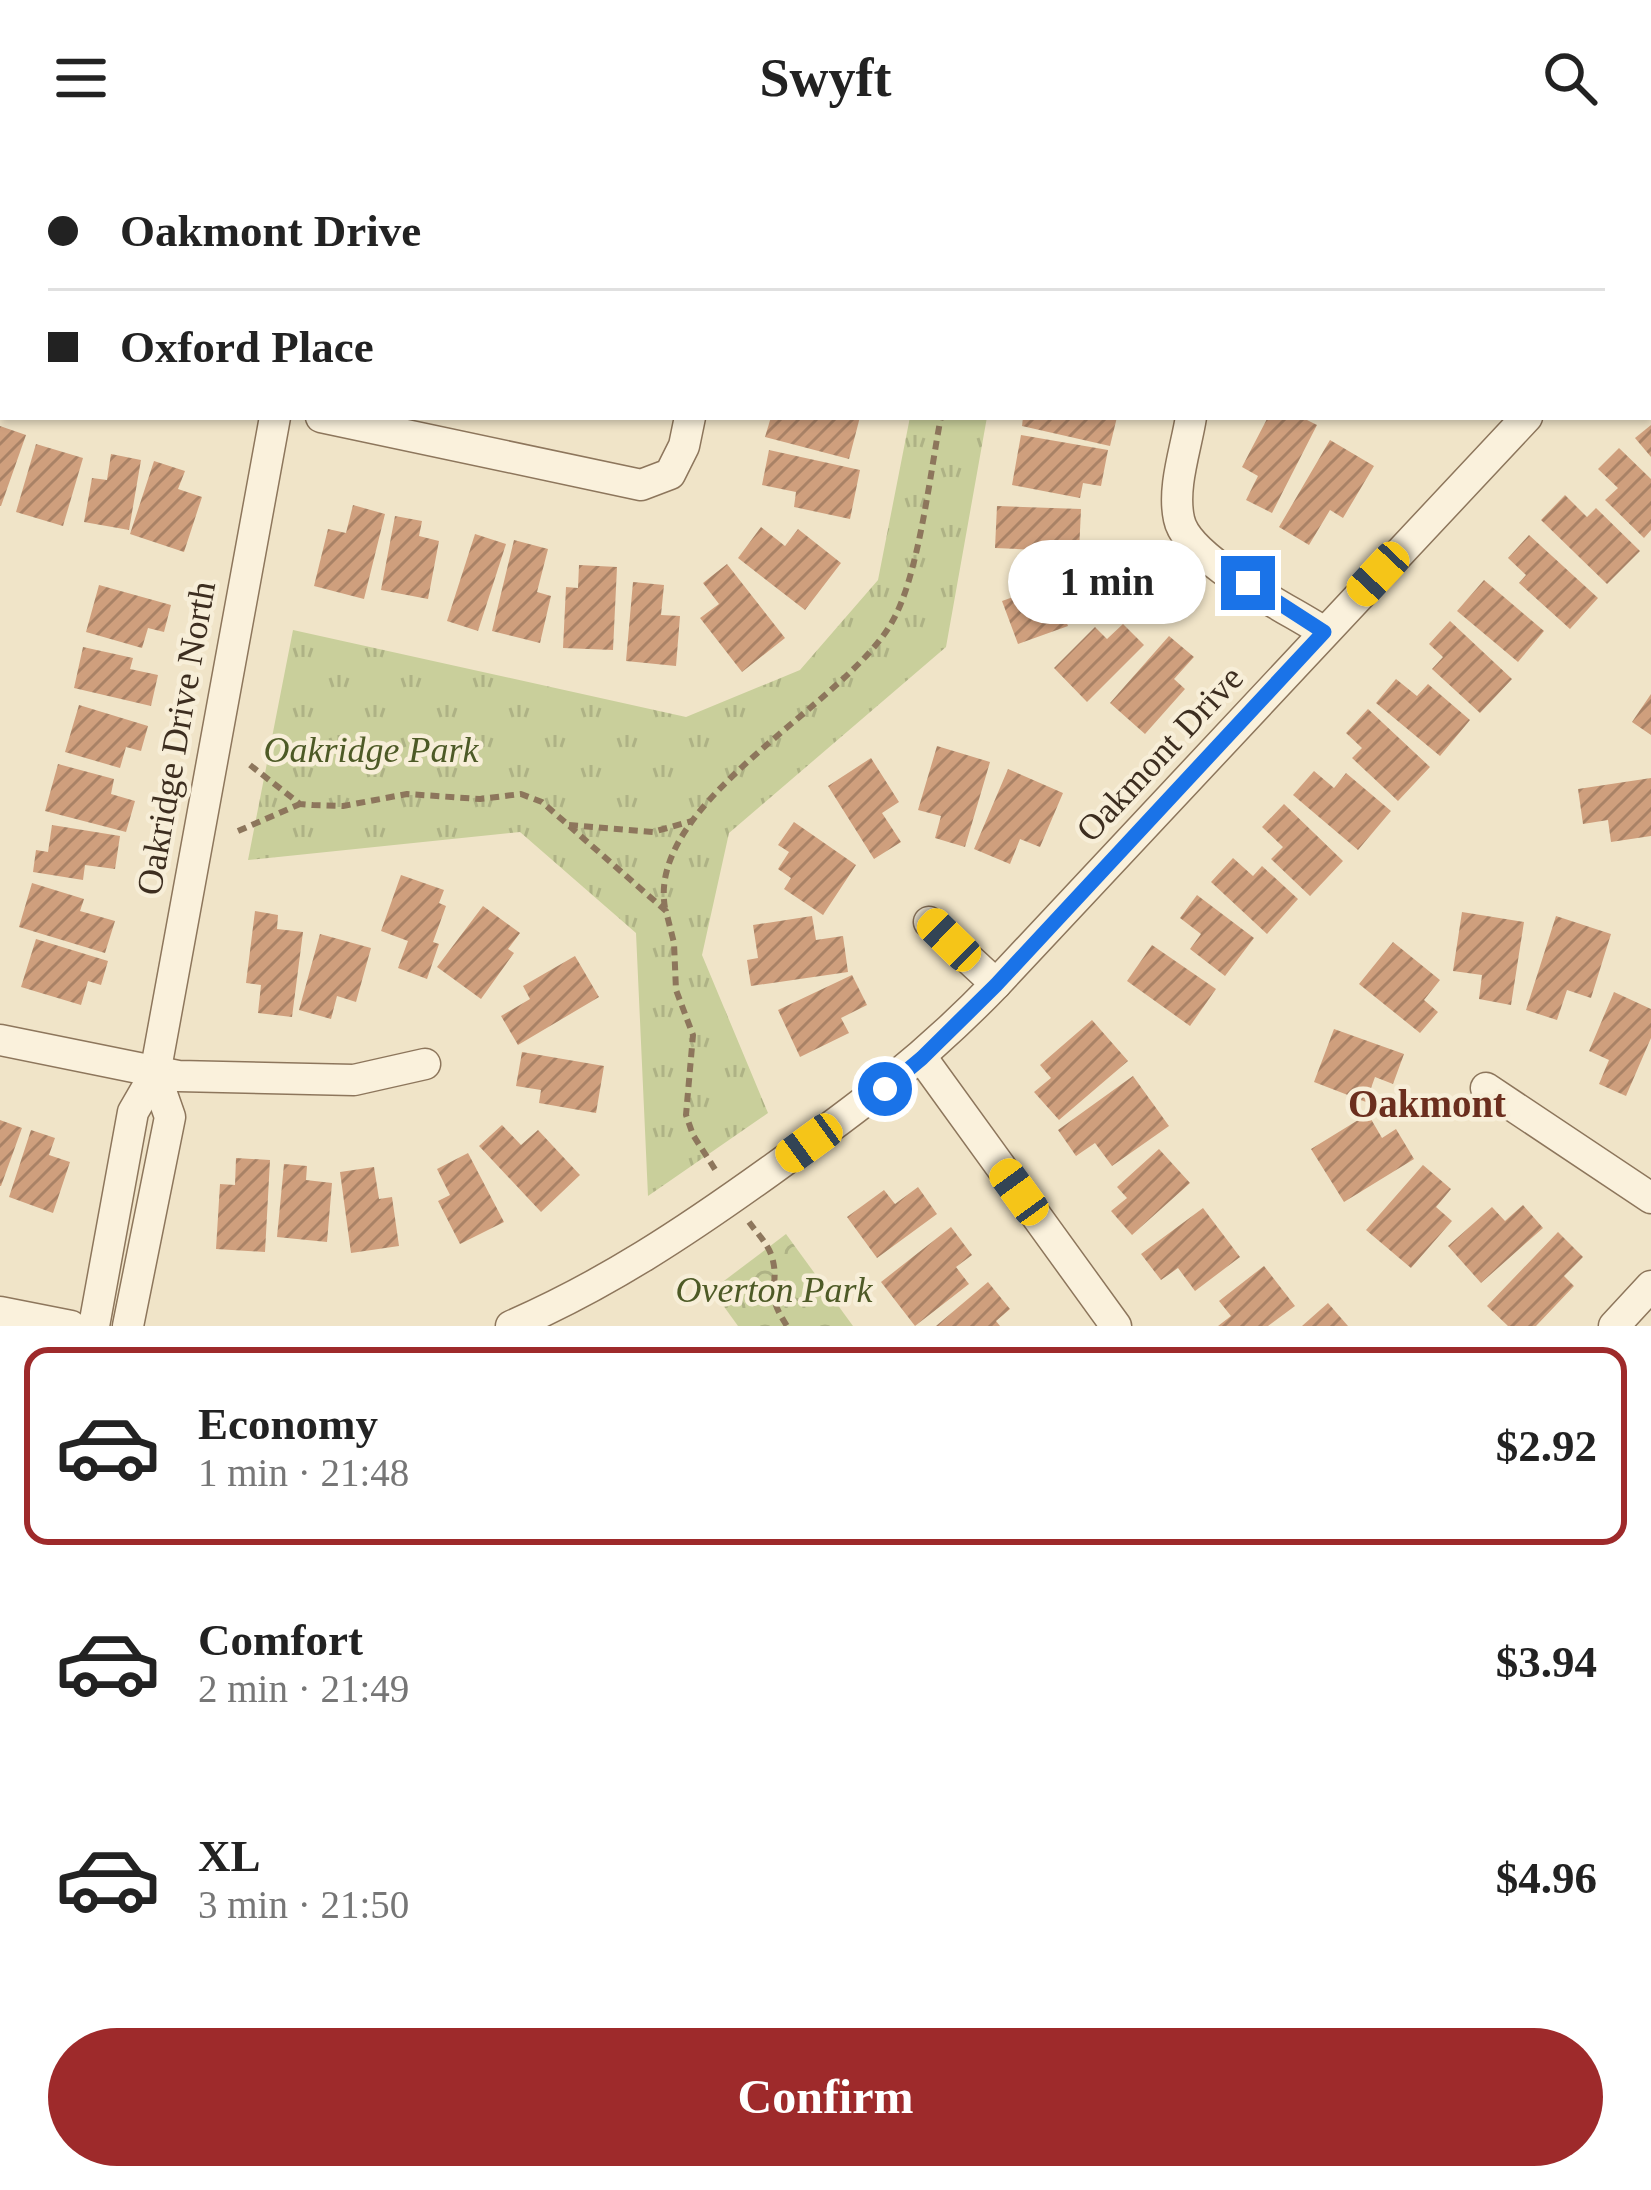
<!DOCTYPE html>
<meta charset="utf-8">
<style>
:root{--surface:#fff;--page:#f2f2f2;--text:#222;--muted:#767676;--line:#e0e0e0;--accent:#9e2a2b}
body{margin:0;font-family:"Times New Roman",serif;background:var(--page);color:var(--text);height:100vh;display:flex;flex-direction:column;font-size:45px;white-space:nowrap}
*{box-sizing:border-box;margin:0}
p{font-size:39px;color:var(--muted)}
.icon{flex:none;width:66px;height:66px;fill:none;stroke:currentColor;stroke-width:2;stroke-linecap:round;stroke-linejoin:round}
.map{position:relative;height:1170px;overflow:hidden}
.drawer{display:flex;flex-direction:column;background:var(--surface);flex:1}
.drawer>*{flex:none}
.top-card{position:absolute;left:0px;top:0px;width:1653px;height:264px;box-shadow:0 3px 9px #0004;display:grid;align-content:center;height:264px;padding:0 48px;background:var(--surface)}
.end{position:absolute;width:54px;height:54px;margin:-27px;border:15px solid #1a73e8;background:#fff;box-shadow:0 0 0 6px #fff}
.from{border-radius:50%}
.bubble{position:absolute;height:84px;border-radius:42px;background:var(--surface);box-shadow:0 3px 9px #0004;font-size:39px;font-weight:800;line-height:84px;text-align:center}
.car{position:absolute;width:36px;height:72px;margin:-36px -18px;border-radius:15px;box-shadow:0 0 9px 3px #0007;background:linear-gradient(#f5c518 24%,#345 0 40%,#f5c518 0 76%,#345 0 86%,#f5c518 0)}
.top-card b{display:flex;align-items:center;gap:42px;height:114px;font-size:45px}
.top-card b+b{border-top:3px solid var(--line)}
.top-card i{width:30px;height:30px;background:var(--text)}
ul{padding:21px 0 0;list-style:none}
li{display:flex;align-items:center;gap:36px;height:198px;margin:0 24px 18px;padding:0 24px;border:6px solid transparent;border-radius:24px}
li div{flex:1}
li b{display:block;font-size:45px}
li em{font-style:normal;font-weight:800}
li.current{border-color:var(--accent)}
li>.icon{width:108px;height:108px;stroke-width:1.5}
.button{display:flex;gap:24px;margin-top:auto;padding:24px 48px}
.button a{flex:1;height:138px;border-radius:72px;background:var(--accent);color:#fff;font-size:48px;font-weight:800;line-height:138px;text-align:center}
header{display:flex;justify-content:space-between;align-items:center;height:156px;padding:0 48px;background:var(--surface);font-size:54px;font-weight:800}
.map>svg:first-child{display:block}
</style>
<header><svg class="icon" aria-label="menu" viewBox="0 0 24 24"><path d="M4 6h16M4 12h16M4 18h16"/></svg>Swyft<svg class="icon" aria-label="search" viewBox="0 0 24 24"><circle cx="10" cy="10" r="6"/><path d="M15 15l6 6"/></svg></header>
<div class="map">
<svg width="1651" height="1170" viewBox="0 0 1651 1170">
<defs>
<pattern id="forest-crowns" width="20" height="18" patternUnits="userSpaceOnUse" patternTransform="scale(3)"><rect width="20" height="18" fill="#c9cf9b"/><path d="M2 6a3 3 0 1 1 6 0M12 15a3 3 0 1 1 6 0" fill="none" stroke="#aeb285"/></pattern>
<pattern id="park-tufts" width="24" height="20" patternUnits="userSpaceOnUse" patternTransform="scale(3)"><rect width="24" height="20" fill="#c9cf9b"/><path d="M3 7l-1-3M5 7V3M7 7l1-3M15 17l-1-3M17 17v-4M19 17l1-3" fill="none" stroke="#aeb285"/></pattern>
<pattern id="building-hatch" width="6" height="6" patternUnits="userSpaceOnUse" patternTransform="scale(3)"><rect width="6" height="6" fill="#cf9f7d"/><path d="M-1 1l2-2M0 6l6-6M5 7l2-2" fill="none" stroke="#a98266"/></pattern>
</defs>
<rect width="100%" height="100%" fill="#f0e4c8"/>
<polygon fill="url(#forest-crowns)" points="786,1078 853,1170 738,1170 712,1134"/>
<polygon fill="url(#park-tufts)" points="910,261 987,261 946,491 729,677 702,799 768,957 648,1040 636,777 520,676 248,704 293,474 686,561 800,514 878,424"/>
<g fill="url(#building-hatch)">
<polygon points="771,261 860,261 849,303 765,281"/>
<polygon points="1023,261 1117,261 1110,290 1022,270"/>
<polygon points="1268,261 1301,261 1317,269 1272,357 1246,344 1258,320 1242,311"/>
<polygon points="1651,269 1651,301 1635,282"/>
<polygon points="0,270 26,279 1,350 0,350"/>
<polygon points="1021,279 1108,294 1101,330 1083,327 1080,342 1012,329"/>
<polygon points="1330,284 1374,310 1343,362 1330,354 1309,389 1279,371"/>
<polygon points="36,288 83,302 63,370 16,356"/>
<polygon points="1619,292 1651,323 1651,374 1644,382 1605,344 1618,332 1598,313"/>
<polygon points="769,294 860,314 850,363 794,351 796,336 762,329"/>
<polygon points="111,298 141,304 129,374 84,366 92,322 107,324"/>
<polygon points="154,305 185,315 178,333 202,341 184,396 130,378"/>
<polygon points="1565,339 1587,361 1596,352 1640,395 1607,428 1541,364"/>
<polygon points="353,349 385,358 364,443 314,430 328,373 346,377"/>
<polygon points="997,350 1081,353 1079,396 995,392"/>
<polygon points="395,360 422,365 419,380 439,385 428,443 381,434"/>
<polygon points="761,371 785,390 798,373 841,407 805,454 738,402"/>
<polygon points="475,378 506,388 478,475 447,465"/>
<polygon points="1529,379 1598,442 1570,473 1519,427 1526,419 1508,402"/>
<polygon points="514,384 548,393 537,436 551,440 540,487 492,475"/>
<polygon points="1081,406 1093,440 1061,452 1068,470 1018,488 1002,445 1055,426 1052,417"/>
<polygon points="727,408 785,482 742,516 700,462 719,448 703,427"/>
<polygon points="579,409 617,411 613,494 563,492 566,431 578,432"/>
<polygon points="1484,424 1544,475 1518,506 1457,455"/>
<polygon points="633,426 664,429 661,459 680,460 676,510 626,505"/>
<polygon points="99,429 171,449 164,476 148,472 142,492 86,476"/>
<polygon points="1450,465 1512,523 1480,557 1432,513 1443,501 1429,488"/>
<polygon points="1123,468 1144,489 1087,546 1054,512 1095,471 1107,483"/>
<polygon points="1169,480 1194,501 1174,523 1185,533 1145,578 1110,547"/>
<polygon points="83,491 133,502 130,513 158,519 151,550 74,532"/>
<polygon points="1396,523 1417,540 1428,528 1470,564 1440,600 1376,547"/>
<polygon points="1651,538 1651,579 1632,566"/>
<polygon points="79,549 148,570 141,595 126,591 120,612 65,596"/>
<polygon points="1368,553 1430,611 1398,645 1352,602 1362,592 1346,577"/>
<polygon points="937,590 990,606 965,691 935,682 941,660 918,654"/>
<polygon points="871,602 899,646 882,657 901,686 874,703 828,630"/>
<polygon points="58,608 114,623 111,638 135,645 126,676 45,655"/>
<polygon points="1008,613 1063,637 1040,691 1020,683 1010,708 974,693"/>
<polygon points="1314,615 1334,632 1346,617 1391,655 1358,694 1293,639"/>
<polygon points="1651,622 1651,680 1611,686 1608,664 1583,668 1578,633"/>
<polygon points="1284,648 1343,705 1310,740 1271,703 1283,691 1262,671"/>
<polygon points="794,666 856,709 823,759 784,733 791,722 778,713 789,696 778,689"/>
<polygon points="52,669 120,680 115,713 85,709 83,724 33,716 36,694 48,696"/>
<polygon points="1233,702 1253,720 1262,710 1298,743 1267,778 1211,726"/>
<polygon points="401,719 444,734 439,747 446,750 433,786 439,788 427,823 398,812 408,785 381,775"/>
<polygon points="32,727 84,743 80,755 115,765 105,797 19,771"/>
<polygon points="1197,739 1254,782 1225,820 1190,793 1201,778 1180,762"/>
<polygon points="483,750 520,777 508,793 514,797 481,843 437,811"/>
<polygon points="255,755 278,759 277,773 303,776 292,861 258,857 261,829 246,827"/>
<polygon points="1462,756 1524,766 1511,849 1479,843 1482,819 1453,815"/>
<polygon points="812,760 816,784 843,780 848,816 751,830 747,804 758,802 753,769"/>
<polygon points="1556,760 1611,778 1591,842 1567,834 1557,864 1526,854"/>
<polygon points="320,778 371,792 356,846 337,840 331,863 299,854"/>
<polygon points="36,783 108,805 101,829 88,825 81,849 21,831"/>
<polygon points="1393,786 1440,824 1424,844 1438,856 1420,877 1359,828"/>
<polygon points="1152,789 1216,833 1190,870 1127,825"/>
<polygon points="575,800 599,841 518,889 501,860 530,843 523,830"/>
<polygon points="852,819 867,849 841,862 849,877 800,901 778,854"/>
<polygon points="1614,836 1651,853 1651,882 1626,940 1599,928 1609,904 1589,895"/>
<polygon points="1092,864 1128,905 1059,964 1034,936 1051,922 1040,909"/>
<polygon points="1334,873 1404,898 1393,928 1375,921 1366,946 1314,926"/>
<polygon points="522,896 604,910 596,957 539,947 541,934 516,930"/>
<polygon points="1133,920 1169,970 1112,1010 1095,987 1076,1000 1058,974"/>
<polygon points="1368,958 1382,982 1396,973 1414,1003 1344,1046 1311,993"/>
<polygon points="0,964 22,972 1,1030 0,1030"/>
<polygon points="502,969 521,989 538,974 580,1019 541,1056 479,990"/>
<polygon points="31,974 55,982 49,999 70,1006 53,1057 9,1041"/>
<polygon points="1159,993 1190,1027 1132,1079 1111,1055 1127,1042 1117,1031"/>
<polygon points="468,997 504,1066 460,1088 438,1045 450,1039 437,1013"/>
<polygon points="236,1002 270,1004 265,1096 216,1093 220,1028 235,1029"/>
<polygon points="284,1008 307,1010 306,1024 332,1027 327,1086 277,1081"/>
<polygon points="1423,1009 1451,1033 1436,1051 1452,1065 1411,1112 1366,1074"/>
<polygon points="374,1011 379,1043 392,1041 399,1090 351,1097 340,1016"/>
<polygon points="918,1031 937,1058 877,1102 847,1061 884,1034 895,1048"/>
<polygon points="1523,1049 1543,1072 1481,1127 1448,1090 1492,1051 1505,1065"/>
<polygon points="1203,1052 1240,1101 1195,1135 1178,1112 1161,1124 1141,1098"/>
<polygon points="951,1071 972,1099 956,1111 969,1128 915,1170 881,1126"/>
<polygon points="1558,1076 1583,1101 1564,1120 1574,1130 1536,1170 1508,1170 1487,1150"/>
<polygon points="1264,1110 1295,1150 1268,1170 1218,1170 1231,1160 1219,1145"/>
<polygon points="988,1126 1010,1153 996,1165 1000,1170 936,1170"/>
<polygon points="1328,1147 1348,1170 1302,1170"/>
</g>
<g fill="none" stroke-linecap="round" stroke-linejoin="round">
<g stroke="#8d765c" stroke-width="33">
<g id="minor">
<polyline points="1439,0 1440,3"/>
<polyline points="323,3 323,0"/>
<polyline points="743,3 743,0"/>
<polyline points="1290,3 1292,0"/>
<polyline points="1650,167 1651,166"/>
<polyline points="0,190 3,191"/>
<polyline points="321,261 641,329 670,318 684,290 690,261"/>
<path d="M1191 261C1186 293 1172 331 1179 363 1187 404 1289 453 1324 476"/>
<polyline points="929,766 996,828"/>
<polyline points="0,884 178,920 354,924 425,908"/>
<polyline points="922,902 1116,1170"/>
<polyline points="1486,932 1651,1042"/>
<polyline points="0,1156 71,1170"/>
<polyline points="94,1170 133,956 155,918 275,261"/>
<polyline points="128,1170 170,961 155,918"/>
<path d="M511 1170C607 1128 685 1076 770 1015 855 954 923 904 996 828L1527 261"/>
<polyline points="1614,1170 1651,1130"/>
</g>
</g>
<g stroke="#8d765c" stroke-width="6" stroke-dasharray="9 6" stroke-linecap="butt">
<polyline points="1075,0 1081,3"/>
<polyline points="1004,3 1005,0"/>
<polyline points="250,609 300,648 313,649 343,650 407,638 480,643 521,638 542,646 666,755 674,787 676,834 693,879 686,959 693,979 718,1018"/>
<polyline points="569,669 653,676 692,665"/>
<polyline points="238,675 300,648"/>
<path d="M665 752C646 645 846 549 892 466 919 420 930 316 941 261"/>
<path d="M749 1066C757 1077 768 1088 772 1101 781 1133 762 1132 787 1170"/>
</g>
<use href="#minor" stroke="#faf1dc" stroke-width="30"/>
</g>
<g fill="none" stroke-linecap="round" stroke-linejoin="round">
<polyline stroke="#1a73e8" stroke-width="15" points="885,933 922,902 996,829 1324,476 1248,427"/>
</g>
<g text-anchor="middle" stroke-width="9" stroke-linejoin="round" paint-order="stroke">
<g font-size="36" fill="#3d2e20" stroke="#f7eed8">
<text transform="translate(175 582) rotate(-80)" y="13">Oakridge Drive North</text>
<text transform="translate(1159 597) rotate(-47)" y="13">Oakmont Drive</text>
</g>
<g font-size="36" font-style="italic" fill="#4d5a26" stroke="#f7eed8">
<text x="371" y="606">Oakridge Park</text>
<text x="774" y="1146">Overton Park</text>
</g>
<g font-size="39" font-weight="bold" fill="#6b2e1e" stroke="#f7eed8">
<text x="1427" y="961">Oakmont</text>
</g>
</g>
</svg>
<i class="end from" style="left:885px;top:933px"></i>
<i class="end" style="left:1248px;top:427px"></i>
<div class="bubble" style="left:1008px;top:384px;width:198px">1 min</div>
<i class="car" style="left:1378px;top:418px;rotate:223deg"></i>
<i class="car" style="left:949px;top:784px;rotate:314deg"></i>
<i class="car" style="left:809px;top:987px;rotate:234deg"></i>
<i class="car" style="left:1019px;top:1036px;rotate:324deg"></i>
<div class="top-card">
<b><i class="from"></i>Oakmont Drive</b>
<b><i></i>Oxford Place</b>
</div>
</div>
<section class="drawer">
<ul>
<li class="current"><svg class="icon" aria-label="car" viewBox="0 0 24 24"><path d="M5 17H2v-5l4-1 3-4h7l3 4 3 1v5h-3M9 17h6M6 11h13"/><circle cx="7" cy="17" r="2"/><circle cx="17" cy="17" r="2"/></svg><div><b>Economy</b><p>1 min · 21:48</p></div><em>$2.92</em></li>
<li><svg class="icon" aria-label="car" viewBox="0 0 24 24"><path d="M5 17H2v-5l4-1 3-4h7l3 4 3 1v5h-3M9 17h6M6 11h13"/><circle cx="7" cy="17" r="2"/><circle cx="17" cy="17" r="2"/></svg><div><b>Comfort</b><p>2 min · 21:49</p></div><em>$3.94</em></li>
<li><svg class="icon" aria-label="car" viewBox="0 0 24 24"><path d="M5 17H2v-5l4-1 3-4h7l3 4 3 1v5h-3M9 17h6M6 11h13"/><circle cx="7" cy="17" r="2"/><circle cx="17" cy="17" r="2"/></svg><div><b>XL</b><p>3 min · 21:50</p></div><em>$4.96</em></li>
</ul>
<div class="button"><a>Confirm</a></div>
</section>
